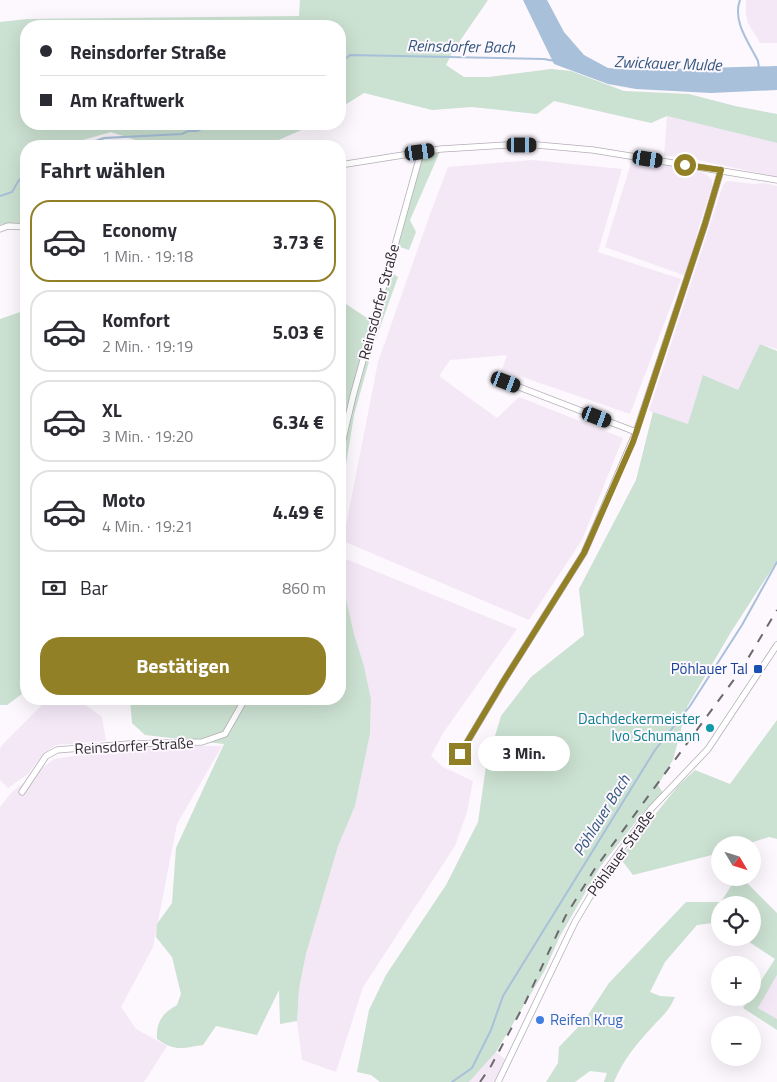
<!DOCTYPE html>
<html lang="de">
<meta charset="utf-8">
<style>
:root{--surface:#fff;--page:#f2f2f3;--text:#2b2b33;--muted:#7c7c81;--line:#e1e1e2;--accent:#928027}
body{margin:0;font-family:"Titillium Web",sans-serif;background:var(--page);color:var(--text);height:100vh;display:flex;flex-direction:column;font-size:19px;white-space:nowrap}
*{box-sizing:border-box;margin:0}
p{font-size:16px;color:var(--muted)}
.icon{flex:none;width:28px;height:28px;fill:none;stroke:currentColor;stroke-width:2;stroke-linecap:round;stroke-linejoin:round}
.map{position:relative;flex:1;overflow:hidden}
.side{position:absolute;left:20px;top:140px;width:326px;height:565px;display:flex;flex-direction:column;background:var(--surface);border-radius:20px;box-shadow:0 5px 20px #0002}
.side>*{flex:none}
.top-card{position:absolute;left:20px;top:20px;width:326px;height:110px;border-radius:20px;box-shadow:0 5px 20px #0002;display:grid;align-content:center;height:110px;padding:0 20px;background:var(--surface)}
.needle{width:32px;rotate:128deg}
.buttons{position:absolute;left:711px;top:836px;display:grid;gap:10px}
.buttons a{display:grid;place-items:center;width:50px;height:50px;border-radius:50%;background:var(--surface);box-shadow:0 5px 20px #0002;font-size:25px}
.end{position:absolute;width:22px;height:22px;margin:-11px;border:6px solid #928027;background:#fff;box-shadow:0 0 0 2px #fff}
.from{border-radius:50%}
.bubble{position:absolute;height:35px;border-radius:18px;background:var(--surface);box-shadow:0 5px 20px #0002;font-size:16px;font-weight:700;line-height:35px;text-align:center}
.car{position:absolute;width:15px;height:30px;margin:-15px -8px;border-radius:6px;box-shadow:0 0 4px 1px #0007;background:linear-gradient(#222 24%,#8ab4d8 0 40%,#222 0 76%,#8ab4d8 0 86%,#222 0)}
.top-card b{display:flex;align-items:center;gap:18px;height:48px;font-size:19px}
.top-card b+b{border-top:1px solid var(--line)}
.top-card i{width:12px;height:12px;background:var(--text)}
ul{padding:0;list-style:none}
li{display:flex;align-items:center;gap:15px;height:82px;margin:0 10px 8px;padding:0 10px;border:2px solid var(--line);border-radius:20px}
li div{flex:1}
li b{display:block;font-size:19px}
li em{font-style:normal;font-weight:700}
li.on{border-color:var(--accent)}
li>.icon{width:45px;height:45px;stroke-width:1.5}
h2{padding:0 20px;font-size:22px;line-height:60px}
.pay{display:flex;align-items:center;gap:12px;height:55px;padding:0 20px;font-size:19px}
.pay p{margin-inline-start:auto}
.primary-button{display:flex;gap:10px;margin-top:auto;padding:10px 20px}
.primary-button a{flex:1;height:58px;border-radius:20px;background:var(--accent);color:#fff;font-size:20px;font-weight:700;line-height:58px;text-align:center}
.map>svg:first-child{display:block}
</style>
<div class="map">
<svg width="777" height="1082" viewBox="0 0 777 1082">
<rect width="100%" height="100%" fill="#fdf7fe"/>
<g fill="#f4e8f7">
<polygon points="746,0 777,0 777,43 760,43 748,23 746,14"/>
<polygon points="667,116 777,143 777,177 684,157 664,156"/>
<polygon points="532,160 622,169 598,252 681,279 630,414 502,370 507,355 450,360 439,376 497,418 519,397 623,438 582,540 529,620 343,541 378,362 429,217 448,167"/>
<polygon points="632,160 688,168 706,174 712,180 712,186 700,223 686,276 605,247"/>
<polygon points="727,181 754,184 765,183 777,186 777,349 760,344 738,390 688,424 649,411 723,185"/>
<polygon points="341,557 517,629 443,733 431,756 443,767 473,781 467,812 455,846 363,987 336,1072 302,1060 297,1021 299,989 306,954 338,845 355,806 370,734 371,699 364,666 354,634 340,572"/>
<polygon points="43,699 77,699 102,717 106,741 56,745 43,754 28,774 8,788 0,780 0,749 4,743 43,704"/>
<polygon points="140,746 222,746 177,824 153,947 121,1007 136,1029 167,1046 144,1082 0,1082 0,807 12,792 54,759"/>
<polygon points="777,975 777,1019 758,1008"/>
<polygon points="496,1052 505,1059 495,1082 469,1082"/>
</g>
<g fill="#cbe1d1">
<polygon points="300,0 488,0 453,51 446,65 464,77 489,77 551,69 571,71 624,91 689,94 735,106 777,114 777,143 667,116 651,123 554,101 537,114 472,107 432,110 364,93 340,108 340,26 26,26 26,124 315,124 265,146 153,146 111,132 62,146 26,146 26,223 8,223 0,225 0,22 27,19 299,16"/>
<polygon points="441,149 410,220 416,232 409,250 394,245 421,152"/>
<polygon points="387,270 398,277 373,347 354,415 340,502 340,300 373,322"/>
<polygon points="26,310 26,691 7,705 0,705 0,319"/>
<polygon points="760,344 777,351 777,561 731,632 687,707 673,760 658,785 663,793 642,814 600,867 560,936 545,970 496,1052 469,1082 380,1082 371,1075 357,1072 369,1010 386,975 446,885 478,822 486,766 501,716 531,677 584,635 579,589 636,480 653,412 688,424 703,375 738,390"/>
<path d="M340 572 354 634 364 666 371 699 370 734 355 806 338 846 306 954 299 989 297 1021 280 1024 279 990 257 1035 216 1026 203 1045C183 1048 175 1052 157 1039 156 1021 163 1013 177 1005L181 994 172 957 156 937 157 924 172 903 176 848 224 744 145 735 132 723 130 699H340Z"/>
<polygon points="777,720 777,839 769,837 744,845 720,845 720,853 633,875 620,858 678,786 695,770 730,784"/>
<path d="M736 878H742L777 913V975L758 1008 777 1019V1030L743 1008 750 998H752L753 993 775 959 743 938H752V905H720V922L697 925 665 962 650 992 660 996 675 997C668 1012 665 1013 654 1025 638 1042 622 1061 614 1082H604L607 1073 590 1071 575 1082H546L558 1063 559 1047 584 1021 609 983 686 902H721Z"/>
</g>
<polygon fill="#a8c0da" points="523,0 547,0 564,32 584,55 608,68 637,70 777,66 777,90 711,93 636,89 608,84 554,64"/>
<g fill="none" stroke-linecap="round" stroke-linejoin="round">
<g stroke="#a8c0da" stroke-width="2">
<path d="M740 0C732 21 749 43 758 61L759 68"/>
<polyline points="340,63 350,55 544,59 555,61"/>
<polyline points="82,146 104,138 182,134 188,131 197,131 212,124"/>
<polyline points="0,196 12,192 19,180 26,175"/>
<polyline points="452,1082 472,1068 491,1030 503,996 655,750 690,706 742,625 777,562"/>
</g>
<g stroke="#b4aeb6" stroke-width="7">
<g id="street">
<polyline points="340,165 441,149 507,145 537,145 593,150 777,180"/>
<polyline points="0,229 8,226 26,227"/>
<polyline points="506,382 636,432"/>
<polyline points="340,452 353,396 421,152"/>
<polyline points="460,754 503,682 584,553 636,432 705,224 721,170"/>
<polyline points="22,792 46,756 57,750 129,744 202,742 225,734 245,699"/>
<polyline points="498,1082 575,922 604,873 650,810 708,749 777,645"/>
</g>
</g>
<use href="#street" stroke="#fff" stroke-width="5.5"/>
<polyline stroke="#6d696e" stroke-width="2" stroke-dasharray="9 9" stroke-linecap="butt" points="480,1082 491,1066 525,1003 565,917 594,870 741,670 777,610"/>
</g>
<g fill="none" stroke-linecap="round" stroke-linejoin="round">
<polyline stroke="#928027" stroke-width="6" points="460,754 503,682 584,553 633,442 705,224 721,170 685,165"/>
</g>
<rect fill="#1a4fb4" stroke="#fdf7fe" stroke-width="2" x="753" y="664" width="10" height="10" rx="2.5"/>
<circle fill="#0f9aa8" stroke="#fdf7fe" stroke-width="2" cx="710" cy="728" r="5"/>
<circle fill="#3f7fe0" stroke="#fdf7fe" stroke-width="2" cx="540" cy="1020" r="5"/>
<g text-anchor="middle" stroke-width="4" stroke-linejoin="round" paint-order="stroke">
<g font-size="15" fill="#2c2a2d" stroke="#fdf7fe">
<text transform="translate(379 302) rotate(-75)" y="5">Reinsdorfer Straße</text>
<text transform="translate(134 746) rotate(-3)" y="5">Reinsdorfer Straße</text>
<text transform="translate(621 853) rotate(-54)" y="5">Pöhlauer Straße</text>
</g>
<g font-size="15" fill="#164399" stroke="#fdf7fe" text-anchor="end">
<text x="748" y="674">Pöhlauer Tal</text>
</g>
<g font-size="15" fill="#0d838f" stroke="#fdf7fe" text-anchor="end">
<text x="700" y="724">Dachdeckermeister<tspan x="700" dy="17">Ivo Schumann</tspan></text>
</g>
<g font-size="15" fill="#366cbe" stroke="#fdf7fe" text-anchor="start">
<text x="550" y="1025">Reifen Krug</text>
</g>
<g font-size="16" font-style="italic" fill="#33587e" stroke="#fdf7fe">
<text transform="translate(461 46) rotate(1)" y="6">Reinsdorfer Bach</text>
<text transform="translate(668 63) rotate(2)" y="6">Zwickauer Mulde</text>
<text transform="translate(601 815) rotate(-58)" y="6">Pöhlauer Bach</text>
</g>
</g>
</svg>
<div class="buttons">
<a><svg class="needle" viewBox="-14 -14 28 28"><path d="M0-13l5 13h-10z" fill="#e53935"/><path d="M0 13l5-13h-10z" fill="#7c7c81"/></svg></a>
<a><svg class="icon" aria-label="locate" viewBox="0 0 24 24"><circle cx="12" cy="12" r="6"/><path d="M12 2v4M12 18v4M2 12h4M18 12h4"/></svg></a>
<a>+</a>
<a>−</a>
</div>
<i class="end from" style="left:685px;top:165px"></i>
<i class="end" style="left:460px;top:754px"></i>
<div class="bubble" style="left:478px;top:736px;width:92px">3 Min.</div>
<i class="car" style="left:522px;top:145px;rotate:90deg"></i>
<i class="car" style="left:420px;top:152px;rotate:82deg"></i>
<i class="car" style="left:648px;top:159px;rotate:99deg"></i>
<i class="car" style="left:506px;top:382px;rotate:111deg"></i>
<i class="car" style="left:597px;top:417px;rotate:111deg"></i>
<div class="top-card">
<b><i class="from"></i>Reinsdorfer Straße</b>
<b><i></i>Am Kraftwerk</b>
</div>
<section class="side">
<h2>Fahrt wählen</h2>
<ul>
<li class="on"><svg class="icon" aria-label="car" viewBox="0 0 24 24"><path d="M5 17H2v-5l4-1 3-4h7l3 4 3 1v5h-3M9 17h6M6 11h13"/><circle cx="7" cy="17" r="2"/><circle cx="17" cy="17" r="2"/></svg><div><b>Economy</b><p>1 Min. · 19:18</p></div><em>3.73 €</em></li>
<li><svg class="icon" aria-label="car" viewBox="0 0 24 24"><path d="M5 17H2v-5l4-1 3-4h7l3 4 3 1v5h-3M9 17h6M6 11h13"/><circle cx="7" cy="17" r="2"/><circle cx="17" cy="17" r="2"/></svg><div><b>Komfort</b><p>2 Min. · 19:19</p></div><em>5.03 €</em></li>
<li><svg class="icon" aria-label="car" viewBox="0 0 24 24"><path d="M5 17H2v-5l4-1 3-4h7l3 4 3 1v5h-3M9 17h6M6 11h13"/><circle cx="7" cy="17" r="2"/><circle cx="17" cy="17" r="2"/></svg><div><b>XL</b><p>3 Min. · 19:20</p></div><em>6.34 €</em></li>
<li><svg class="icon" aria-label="car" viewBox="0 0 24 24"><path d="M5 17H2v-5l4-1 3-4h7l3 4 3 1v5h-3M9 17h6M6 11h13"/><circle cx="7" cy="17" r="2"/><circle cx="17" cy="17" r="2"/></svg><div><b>Moto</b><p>4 Min. · 19:21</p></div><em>4.49 €</em></li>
</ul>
<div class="pay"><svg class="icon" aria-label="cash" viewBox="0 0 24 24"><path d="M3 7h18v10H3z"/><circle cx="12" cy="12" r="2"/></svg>Bar<p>860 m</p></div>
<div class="primary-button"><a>Bestätigen</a></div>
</section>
</div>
